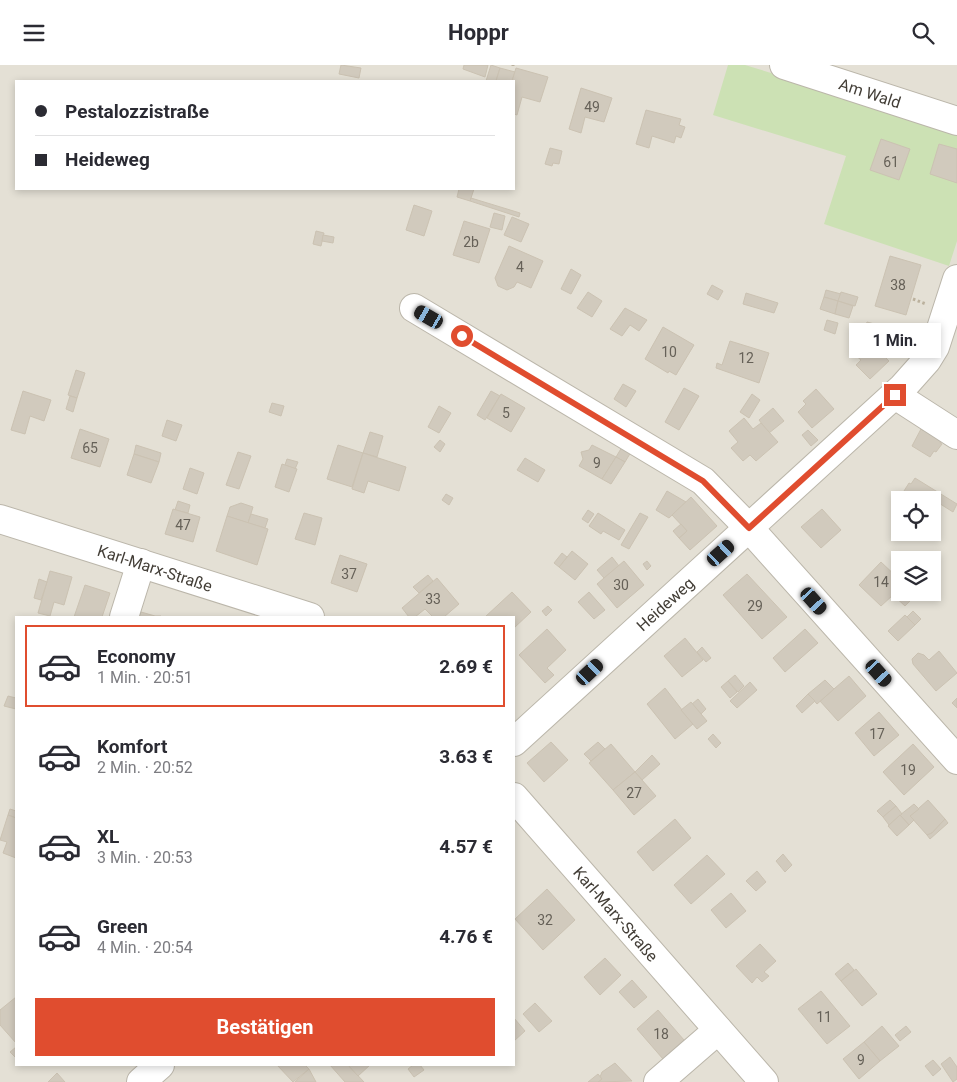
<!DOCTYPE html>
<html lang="de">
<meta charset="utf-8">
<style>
:root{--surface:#fff;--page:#f2f2f3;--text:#2b2b33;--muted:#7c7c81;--line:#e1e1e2;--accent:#e04d2f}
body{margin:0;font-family:Roboto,sans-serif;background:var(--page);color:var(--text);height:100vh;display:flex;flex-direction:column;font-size:19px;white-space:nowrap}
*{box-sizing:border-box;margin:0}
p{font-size:16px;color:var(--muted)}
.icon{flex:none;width:28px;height:28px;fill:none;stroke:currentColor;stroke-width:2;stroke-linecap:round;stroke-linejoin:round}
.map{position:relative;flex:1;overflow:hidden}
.details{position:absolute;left:15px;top:551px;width:500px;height:450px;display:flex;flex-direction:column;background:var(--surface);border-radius:0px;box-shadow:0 2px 8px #0003}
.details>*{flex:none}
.top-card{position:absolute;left:15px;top:15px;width:500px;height:110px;border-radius:0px;box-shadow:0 2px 8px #0003;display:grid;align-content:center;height:110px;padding:0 20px;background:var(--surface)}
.fabs{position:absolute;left:891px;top:426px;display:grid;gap:10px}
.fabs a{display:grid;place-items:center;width:50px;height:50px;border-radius:0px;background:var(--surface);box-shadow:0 2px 8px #0003;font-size:25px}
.end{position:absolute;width:22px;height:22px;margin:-11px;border:6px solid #e04d2f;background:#fff;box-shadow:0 0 0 2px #fff}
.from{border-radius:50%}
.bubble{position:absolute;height:35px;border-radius:0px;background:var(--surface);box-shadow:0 2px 8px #0003;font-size:16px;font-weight:700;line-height:35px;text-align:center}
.car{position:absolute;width:15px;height:30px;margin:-15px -8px;border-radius:6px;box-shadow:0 0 4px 1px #0007;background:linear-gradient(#222 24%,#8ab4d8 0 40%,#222 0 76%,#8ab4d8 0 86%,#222 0)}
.top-card b{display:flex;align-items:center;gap:18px;height:48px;font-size:19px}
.top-card b+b{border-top:1px solid var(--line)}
.top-card i{width:12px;height:12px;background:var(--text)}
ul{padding:9px 0 0;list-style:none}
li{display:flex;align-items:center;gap:15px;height:82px;margin:0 10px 8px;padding:0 10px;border:2px solid transparent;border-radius:0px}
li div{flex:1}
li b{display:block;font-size:19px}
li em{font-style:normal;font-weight:700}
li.active{border-color:var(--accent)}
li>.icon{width:45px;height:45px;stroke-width:1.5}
.button{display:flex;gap:10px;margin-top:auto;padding:10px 20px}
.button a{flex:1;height:58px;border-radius:0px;background:var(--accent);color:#fff;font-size:20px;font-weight:700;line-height:58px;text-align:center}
header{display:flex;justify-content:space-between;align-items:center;height:65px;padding:0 20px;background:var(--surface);font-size:22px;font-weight:700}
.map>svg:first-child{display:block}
</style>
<header><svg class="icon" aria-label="menu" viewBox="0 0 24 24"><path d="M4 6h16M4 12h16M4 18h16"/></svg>Hoppr<svg class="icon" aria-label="search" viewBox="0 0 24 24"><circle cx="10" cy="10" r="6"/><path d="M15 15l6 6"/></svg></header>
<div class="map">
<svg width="957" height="1017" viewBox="0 0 957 1017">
<rect width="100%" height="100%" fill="#f1eee7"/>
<path fill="#e4e0d5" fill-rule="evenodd" d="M0 0H957V1017H0ZM16 16H514V124H16ZM900 435H932V468H900ZM900 495H932V528H900ZM16 552H514V1000H16Z"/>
<polygon fill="#cce1b4" points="728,0 745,0 957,65 957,176 949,201 824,159 846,91 713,50"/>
<g fill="#d1cabd" stroke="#cbc2b2">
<polygon points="341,0 361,3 359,13 339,9"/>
<polygon points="464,0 488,0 485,12 463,4"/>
<polygon points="491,0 500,3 496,16 486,16"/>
<polygon points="500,3 515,7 512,16 496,16"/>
<polygon points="516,3 548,12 540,37 522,32 517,50 514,49 514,16 512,16"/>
<polygon points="581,23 612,33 604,57 585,52 581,68 569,64"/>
<polygon points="646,45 681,54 679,60 685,62 681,73 676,71 674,78 652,71 649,83 636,79"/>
<polygon points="881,74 910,84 899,115 870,105"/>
<polygon points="939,79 957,84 957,118 930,109"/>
<polygon points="550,83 562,86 559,99 553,98 552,101 545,99"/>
<polygon points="459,124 474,124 470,136 457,132"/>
<polygon points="471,133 520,148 519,152 470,136"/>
<polygon points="414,140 432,146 424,171 406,165"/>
<polygon points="494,148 505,151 502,165 490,162"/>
<polygon points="512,152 529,159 521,177 504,170"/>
<polygon points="464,156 490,164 479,198 453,190"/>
<polygon points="316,166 324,168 321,181 313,179"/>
<polygon points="323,170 334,172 333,178 322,176"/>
<polygon points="509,181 543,196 531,223 517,217 514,222 507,225 498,221 495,213"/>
<polygon points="890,191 921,200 906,250 875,241"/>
<polygon points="571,204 581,210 571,229 561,224"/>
<polygon points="712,220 723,226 718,235 707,229"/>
<polygon points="826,225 841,229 838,236 824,232"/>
<polygon points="588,227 602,236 592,252 577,243"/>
<polygon points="841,227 858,232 855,241 838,236"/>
<polygon points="746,228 778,238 774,248 743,239"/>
<polygon points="824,232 838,236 835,249 820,244"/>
<polygon points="838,236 853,241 849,253 835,249"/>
<polygon points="625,243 647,255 639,266 630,260 622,271 610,264"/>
<polygon points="827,255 838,258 835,269 824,265"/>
<polygon points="867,257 882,261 880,267 865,263"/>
<polygon points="663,262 694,280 676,310 669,306 668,308 645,294"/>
<polygon points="730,276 769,288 759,318 716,303 717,298 722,300"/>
<polygon points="866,277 873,284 875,282 889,296 870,314 856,300 861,295 854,289"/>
<polygon points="76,305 85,308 77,333 68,330"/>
<polygon points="623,319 636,326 626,342 614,334"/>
<polygon points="684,323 699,331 679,365 665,357"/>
<polygon points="816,324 834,344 812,363 798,347 806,339 803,336"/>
<polygon points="23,326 51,335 44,356 30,351 25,369 11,365"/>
<polygon points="491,326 500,331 485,355 477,350"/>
<polygon points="501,329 525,343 511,367 487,353"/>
<polygon points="752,329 760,335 749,353 740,347"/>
<polygon points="70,331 77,333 73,347 66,344"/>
<polygon points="272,338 284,341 281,351 269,347"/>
<polygon points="439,341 451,348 439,368 428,362"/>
<polygon points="773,343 784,356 769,368 759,355"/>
<polygon points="744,353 753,364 761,358 778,377 756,396 750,390 743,396 731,383 738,377 729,366"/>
<polygon points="167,355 182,360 176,376 162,371"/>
<polygon points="927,360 944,371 940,378 942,379 936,387 934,386 930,392 912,381 921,364 923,366"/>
<polygon points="80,364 109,374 100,402 71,393"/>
<polygon points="808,365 818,375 811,381 802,370"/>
<polygon points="370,367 383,371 377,392 363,388"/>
<polygon points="440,375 445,379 440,387 434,382"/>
<polygon points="136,380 161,388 159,397 134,389"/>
<polygon points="338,380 363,388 352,422 327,414"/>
<polygon points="592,380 616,392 602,414 579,401 583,394 581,387 589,385"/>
<polygon points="622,382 631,387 625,397 616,392"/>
<polygon points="238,387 251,391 239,424 226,420"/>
<polygon points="363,388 406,402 399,426 368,416 364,428 352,424"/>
<polygon points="134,389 159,397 151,418 127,410"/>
<polygon points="616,392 625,397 611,419 602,414"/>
<polygon points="525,393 545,405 538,417 517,405"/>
<polygon points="287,394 298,397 295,404 285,400"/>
<polygon points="282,399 297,404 289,427 275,422"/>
<polygon points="190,403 204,408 197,429 183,424"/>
<polygon points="915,413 957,439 953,447 934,435 932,437 932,435 907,434 910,429 904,426 909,418 911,419"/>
<polygon points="667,426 686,437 669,453 656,445"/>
<polygon points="446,429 453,433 449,440 442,435"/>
<polygon points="691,432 717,461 690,485 679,473 687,466 672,450"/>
<polygon points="178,436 190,440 188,448 175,445"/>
<polygon points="241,438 253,442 248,458 227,451 230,442"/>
<polygon points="173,444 200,452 193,477 165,469"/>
<polygon points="822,444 841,465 821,483 801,462"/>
<polygon points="588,445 594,449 588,458 582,454"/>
<polygon points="304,448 322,453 315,480 295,474"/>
<polygon points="598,448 625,465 619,475 603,466 601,469 589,461"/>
<polygon points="640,448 648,452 629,484 621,480"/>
<polygon points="251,449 268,454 265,463 248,458"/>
<polygon points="227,451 268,464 257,500 216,486"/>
<polygon points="681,459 687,466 679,473 673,466"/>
<polygon points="572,486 588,499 575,515 559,502"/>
<polygon points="562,488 567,492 559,502 554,498"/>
<polygon points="340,490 367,499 357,527 331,518"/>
<polygon points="612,492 619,501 604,513 597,505"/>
<polygon points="624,496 644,520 617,543 597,519"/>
<polygon points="647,496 651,501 647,505 643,499"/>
<polygon points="881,497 900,515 900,528 913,528 916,530 905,541 893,530 881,541 859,520"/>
<polygon points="50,506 72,512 64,540 54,537 50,551 38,548"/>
<polygon points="747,509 787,552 762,574 723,530"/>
<polygon points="428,510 433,516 419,528 413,522"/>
<polygon points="437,513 459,539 444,552 433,552 425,544 415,552 409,552 402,543"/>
<polygon points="39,514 47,517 41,535 34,533"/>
<polygon points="85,520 110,528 102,552 74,552"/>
<polygon points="512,527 531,547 514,563 514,552 485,552"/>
<polygon points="589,527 605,545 594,554 578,537"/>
<polygon points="548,541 552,545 546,551 542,546"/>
<polygon points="913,546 921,554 915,560 907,552"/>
<polygon points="141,547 155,551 161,551 162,552 139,552"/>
<polygon points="905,550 915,560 898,576 888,566"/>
<polygon points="547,564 566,585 547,603 554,610 545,618 519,590"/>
<polygon points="805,564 818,578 785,607 773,593"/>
<polygon points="685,573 703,595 682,612 664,591"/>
<polygon points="702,582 711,593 706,597 697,587"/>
<polygon points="939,586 957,608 936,626 913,599 912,594 918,588 924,590 929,595"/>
<polygon points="735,610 744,621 738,627 728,616"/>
<polygon points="849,611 866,631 838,656 820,636"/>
<polygon points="825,615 834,624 817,639 808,629"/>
<polygon points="728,616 737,627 730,633 721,622"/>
<polygon points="750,617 757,625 737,643 730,636"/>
<polygon points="665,623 693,659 675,674 647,639"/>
<polygon points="808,629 815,636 802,648 796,641"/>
<polygon points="8,631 16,633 16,644 4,641"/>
<polygon points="957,633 957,643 952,638"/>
<polygon points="698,634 706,644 701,649 692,639"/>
<polygon points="691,637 707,656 697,664 681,645"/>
<polygon points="879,647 899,670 874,691 855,668"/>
<polygon points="713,669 721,678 716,683 708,674"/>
<polygon points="551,677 568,695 544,717 527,698"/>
<polygon points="598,677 605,684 591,696 584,689"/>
<polygon points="611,679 635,707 613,725 589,698"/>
<polygon points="913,679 934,702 904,730 883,707"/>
<polygon points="652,690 660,699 642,715 635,707"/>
<polygon points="635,707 656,731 634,750 613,725"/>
<polygon points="890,735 896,741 883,752 877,746"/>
<polygon points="928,735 945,754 932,768 927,770 910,751"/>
<polygon points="914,739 919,744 910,751 914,755 909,760 900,750"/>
<polygon points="896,741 902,749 889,760 883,752"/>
<polygon points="10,744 16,746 16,753 8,750"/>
<polygon points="8,750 16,753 16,793 3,788 7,777 0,775"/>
<polygon points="900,750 909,760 897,771 888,761"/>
<polygon points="675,754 691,773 653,806 637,787"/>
<polygon points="945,754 948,758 930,774 927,770 932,768"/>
<polygon points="783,789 792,800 785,807 776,796"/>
<polygon points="707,790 725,809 691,839 674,820"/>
<polygon points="757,806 766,817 756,826 746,816"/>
<polygon points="547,824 575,855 543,885 515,854"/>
<polygon points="731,828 746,846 726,863 711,845"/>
<polygon points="760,879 776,896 764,907 769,911 762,917 757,912 752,918 736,901"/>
<polygon points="605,893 621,910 600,930 584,912"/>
<polygon points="848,898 854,905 841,916 835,909"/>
<polygon points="856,904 877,929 862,941 841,916"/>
<polygon points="632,915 647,932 634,943 619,927"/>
<polygon points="821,926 850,961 827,979 798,944"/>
<polygon points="16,932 16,978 0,960 0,945"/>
<polygon points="535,938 552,956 539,967 523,949"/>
<polygon points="658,945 684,975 663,994 637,964"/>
<polygon points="514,953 525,966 514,976"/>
<polygon points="882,961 899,981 880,996 864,977"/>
<polygon points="906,961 911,967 900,976 895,970"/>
<polygon points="864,977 880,996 859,1014 843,994"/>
<polygon points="16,982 16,993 10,987"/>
<polygon points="950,992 957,1002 957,1014 953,1017 941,999"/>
<polygon points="933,995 941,1004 933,1011 925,1001"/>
<polygon points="615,998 632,1016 598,1017 602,1014 600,1012 602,1007"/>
<polygon points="277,1000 305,1000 309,1004 293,1017"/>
<polygon points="330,1000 348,1000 364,1017 345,1017"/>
<polygon points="348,1000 370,1000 358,1011"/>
<polygon points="413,1000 420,1000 424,1005 414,1012 408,1004"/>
<polygon points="309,1004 316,1017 295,1017"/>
<polygon points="57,1008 65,1017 48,1017"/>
<polygon points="598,1009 602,1014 598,1017 588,1017"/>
</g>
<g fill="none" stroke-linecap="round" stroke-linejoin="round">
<g stroke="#bbb6aa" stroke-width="30">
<g id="minor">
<polyline points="784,0 957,56"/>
<polyline points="414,243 703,416 749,463 957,695"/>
<polyline points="895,330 957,370"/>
<polyline points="0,454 310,552"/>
<polyline points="124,552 141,498"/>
<polyline points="514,677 903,322 927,295 935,282 957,214"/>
<polyline points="514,732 764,1017"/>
<polyline points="141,1017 160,1000"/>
<polyline points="658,1017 718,965"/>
</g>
</g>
<g stroke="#bbb19d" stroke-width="3" stroke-dasharray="2.5 2.5" stroke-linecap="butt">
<polyline points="513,1 513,0"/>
<polyline points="913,234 926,239"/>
</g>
<use href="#minor" stroke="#fff" stroke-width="28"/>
</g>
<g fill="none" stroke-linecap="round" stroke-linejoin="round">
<polyline stroke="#e04d2f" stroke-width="6" points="462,271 703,416 749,463 895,330"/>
</g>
<g text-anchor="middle" stroke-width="4" stroke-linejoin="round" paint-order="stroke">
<g font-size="14" fill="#666158">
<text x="592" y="47">49</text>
<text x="891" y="102">61</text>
<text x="471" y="182">2b</text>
<text x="520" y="207">4</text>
<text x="898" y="225">38</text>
<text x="669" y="292">10</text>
<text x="746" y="298">12</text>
<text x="506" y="353">5</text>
<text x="90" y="388">65</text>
<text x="597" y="403">9</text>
<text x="183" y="465">47</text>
<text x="349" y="514">37</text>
<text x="881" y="522">14</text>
<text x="621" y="525">30</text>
<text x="433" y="539">33</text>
<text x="755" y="546">29</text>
<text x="877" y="674">17</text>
<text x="908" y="710">19</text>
<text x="634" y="733">27</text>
<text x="545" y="860">32</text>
<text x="824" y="957">11</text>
<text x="661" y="974">18</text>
<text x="861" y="1000">9</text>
</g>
<g font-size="16" fill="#433e37" stroke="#fff">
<text transform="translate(870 28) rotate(18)" y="6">Am Wald</text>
<text transform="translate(155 503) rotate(18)" y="6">Karl-Marx-Straße</text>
<text transform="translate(665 539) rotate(-42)" y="6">Heideweg</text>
<text transform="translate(616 849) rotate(49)" y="6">Karl-Marx-Straße</text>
</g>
</g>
</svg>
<div class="fabs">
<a><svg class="icon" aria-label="locate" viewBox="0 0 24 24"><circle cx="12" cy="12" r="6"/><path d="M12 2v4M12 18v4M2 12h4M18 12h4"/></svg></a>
<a><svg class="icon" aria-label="layers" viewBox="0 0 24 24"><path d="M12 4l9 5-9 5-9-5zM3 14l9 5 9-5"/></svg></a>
</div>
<i class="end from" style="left:462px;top:271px"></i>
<i class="end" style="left:895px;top:330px"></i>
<div class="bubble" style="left:849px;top:258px;width:92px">1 Min.</div>
<i class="car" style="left:429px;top:252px;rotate:300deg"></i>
<i class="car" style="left:721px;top:488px;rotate:48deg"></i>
<i class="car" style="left:814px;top:536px;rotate:138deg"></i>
<i class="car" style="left:590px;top:607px;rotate:47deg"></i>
<i class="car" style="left:879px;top:608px;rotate:138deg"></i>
<div class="top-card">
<b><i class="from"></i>Pestalozzistraße</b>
<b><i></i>Heideweg</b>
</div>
<section class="details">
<ul>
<li class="active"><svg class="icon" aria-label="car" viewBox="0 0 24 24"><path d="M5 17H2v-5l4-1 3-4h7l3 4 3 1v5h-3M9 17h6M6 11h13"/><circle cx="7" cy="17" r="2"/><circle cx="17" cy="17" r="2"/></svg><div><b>Economy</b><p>1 Min. · 20:51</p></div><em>2.69 €</em></li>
<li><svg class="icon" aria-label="car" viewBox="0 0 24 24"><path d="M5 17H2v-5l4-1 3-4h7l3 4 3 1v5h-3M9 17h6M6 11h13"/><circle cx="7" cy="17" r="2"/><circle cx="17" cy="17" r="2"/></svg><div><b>Komfort</b><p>2 Min. · 20:52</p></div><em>3.63 €</em></li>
<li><svg class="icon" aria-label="car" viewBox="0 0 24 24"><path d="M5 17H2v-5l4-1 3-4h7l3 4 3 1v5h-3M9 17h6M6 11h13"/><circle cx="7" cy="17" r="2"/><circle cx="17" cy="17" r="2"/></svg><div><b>XL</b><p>3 Min. · 20:53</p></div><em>4.57 €</em></li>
<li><svg class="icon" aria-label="car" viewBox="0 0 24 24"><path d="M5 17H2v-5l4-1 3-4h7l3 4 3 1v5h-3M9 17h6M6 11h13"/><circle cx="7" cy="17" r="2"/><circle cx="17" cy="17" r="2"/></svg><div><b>Green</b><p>4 Min. · 20:54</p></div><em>4.76 €</em></li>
</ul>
<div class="button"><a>Bestätigen</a></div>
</section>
</div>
